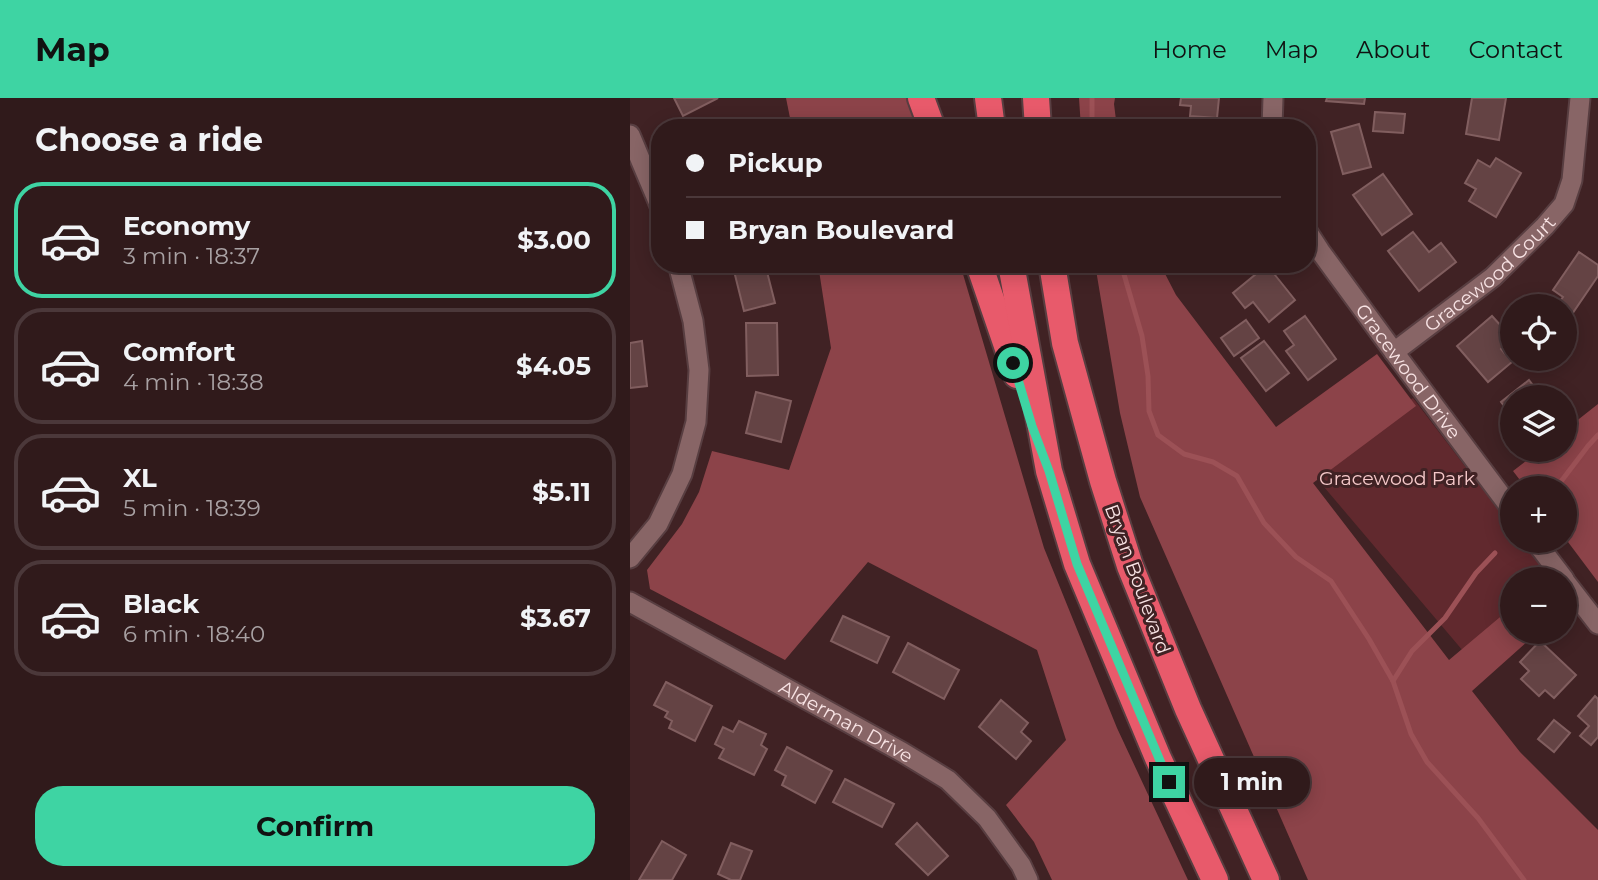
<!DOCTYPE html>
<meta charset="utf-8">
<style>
:root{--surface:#301a1b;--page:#382324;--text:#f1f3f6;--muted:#a8a1a3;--line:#4b383a;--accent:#3ed4a3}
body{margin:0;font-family:Montserrat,sans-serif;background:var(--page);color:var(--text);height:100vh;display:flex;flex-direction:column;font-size:26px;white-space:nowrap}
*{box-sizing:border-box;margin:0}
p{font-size:23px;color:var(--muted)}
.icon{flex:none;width:38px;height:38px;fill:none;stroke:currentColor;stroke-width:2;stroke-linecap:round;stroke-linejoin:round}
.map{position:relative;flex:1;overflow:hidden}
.side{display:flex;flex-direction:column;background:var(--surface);width:630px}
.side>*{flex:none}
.guide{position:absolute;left:21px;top:21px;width:665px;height:154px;border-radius:28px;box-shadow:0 4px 18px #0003,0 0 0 2px var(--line);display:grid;align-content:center;height:154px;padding:0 35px;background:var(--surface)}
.fabs{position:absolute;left:870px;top:196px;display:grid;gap:14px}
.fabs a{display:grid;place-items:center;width:77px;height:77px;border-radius:50%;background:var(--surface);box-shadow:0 4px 18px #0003,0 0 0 2px var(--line);font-size:35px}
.end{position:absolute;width:32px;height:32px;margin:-16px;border:9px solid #3ed4a3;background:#111;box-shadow:0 0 0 4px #111}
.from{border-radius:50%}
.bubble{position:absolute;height:49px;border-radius:24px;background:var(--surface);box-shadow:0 4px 18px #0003,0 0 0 2px var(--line);font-size:23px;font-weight:700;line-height:49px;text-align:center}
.guide b{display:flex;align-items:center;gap:24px;height:66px;font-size:26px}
.guide b+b{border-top:2px solid var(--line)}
.guide i{width:18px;height:18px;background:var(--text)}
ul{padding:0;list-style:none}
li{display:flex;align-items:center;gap:21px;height:116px;margin:0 14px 10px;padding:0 21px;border:4px solid var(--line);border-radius:28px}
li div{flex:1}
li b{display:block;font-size:26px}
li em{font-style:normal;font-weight:700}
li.current{border-color:var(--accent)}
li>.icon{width:63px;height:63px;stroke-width:1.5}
h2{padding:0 35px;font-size:32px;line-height:84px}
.action{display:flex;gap:14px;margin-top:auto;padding:14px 35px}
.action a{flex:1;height:80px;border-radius:28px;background:var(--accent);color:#111;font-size:28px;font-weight:700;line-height:80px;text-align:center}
header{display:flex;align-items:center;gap:42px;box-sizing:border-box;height:98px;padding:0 35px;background:var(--accent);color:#111}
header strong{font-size:33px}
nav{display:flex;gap:38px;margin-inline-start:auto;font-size:24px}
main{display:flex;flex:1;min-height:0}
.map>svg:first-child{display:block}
</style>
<header>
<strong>Map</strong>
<nav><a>Home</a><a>Map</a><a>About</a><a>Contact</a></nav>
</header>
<main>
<section class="side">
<h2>Choose a ride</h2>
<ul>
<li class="current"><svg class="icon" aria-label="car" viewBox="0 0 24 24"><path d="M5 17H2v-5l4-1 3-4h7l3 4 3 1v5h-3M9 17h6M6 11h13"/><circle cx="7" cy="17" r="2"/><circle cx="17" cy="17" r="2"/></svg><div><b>Economy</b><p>3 min · 18:37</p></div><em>$3.00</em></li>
<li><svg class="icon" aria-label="car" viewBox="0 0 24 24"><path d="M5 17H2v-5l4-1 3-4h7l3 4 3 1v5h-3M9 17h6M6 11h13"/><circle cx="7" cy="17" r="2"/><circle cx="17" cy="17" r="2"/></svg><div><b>Comfort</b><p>4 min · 18:38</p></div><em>$4.05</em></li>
<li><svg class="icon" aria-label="car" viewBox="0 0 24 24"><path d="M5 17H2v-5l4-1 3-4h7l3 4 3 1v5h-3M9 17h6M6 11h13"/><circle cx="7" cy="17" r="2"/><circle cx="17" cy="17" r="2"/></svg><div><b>XL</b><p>5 min · 18:39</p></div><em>$5.11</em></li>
<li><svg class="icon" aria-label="car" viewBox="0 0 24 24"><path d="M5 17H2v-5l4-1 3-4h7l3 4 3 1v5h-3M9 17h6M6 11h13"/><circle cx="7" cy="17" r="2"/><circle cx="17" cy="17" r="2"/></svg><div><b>Black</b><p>6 min · 18:40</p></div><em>$3.67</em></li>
</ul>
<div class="action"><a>Confirm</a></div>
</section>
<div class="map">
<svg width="968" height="782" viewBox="0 0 968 782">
<rect width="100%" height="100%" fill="#402224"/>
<polygon fill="#61292e" points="783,300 882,430 882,443 892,443 921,481 882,481 882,525 839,560 672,363"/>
<g fill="#8c4349">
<polygon points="156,0 277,0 289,30 162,30"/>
<polygon points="449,0 485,0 484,6 487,30 451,30"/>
<polygon points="188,166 330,166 414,450 487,630 558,782 422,782 404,744 376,707 436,642 407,552 238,464 155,562 20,491 17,472 52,426 69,394 82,353 159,372 201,250"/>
<polygon points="465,166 530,166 546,197 646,329 747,256 786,308 683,385 819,562 882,509 882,534 908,534 842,593 890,654 968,732 968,782 678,782 510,399 490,315"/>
<polygon points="968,306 968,484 935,440 934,390 896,390 883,373 910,352 934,352 935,332"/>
</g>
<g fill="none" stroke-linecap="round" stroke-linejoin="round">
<g stroke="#9c5156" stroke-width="5">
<polyline points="462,30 462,0"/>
<polyline points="491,166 512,238 518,278 519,313 528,337 554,356 583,364 607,378 634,425 666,459 701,483 739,541 763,583 781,636 797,664 848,720 894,782"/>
<polyline points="926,390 958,348 968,337"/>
<polyline points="763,583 782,553 815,520 846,475 865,455"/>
</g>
</g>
<g fill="#644344" stroke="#815e5f" stroke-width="2">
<polygon points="44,0 88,0 53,18"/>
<polygon points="551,0 589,0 587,20 560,18 561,8 550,7"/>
<polygon points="697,0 735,0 734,6 696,3"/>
<polygon points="842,0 876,0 869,42 836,36"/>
<polygon points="745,14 775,16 773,35 743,33"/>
<polygon points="729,26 741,69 713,76 701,34"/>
<polygon points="866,60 891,75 866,119 839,103 846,91 835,85 848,62 860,69"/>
<polygon points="753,76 782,116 752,137 723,97"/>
<polygon points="783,134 799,154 811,145 826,164 789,193 758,153"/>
<polygon points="949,154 968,167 968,178 940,219 934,215 934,208 926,208 933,199 923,192"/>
<polygon points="113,166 135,166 145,205 114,213 103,169"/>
<polygon points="637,167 665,202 639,224 623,204 615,210 603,195"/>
<polygon points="675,218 706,261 678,282 656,253 664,247 654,233"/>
<polygon points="862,218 882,240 871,251 882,264 858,284 827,248"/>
<polygon points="616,222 629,240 604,258 591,240"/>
<polygon points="116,225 147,225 148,277 117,278"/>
<polygon points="12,243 17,288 0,290 0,245"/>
<polygon points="634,243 659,275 636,293 611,260"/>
<polygon points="899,282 912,299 882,299 882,318 871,304"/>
<polygon points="126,294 161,303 151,344 116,335"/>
<polygon points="213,518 259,539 247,565 201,543"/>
<polygon points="910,543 946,577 924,600 915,592 909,598 891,581 899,573 890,564"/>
<polygon points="278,545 329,572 314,601 263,574"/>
<polygon points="36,584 82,608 65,643 39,630 42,623 35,619 38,614 24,607"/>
<polygon points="965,598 968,601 968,639 961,647 950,638 959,628 948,618"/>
<polygon points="371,602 398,625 391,634 401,643 386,661 349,629"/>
<polygon points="924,622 940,635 924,654 908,641"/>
<polygon points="109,623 136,636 131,647 137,651 124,677 89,660 94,651 85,646 93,629 103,634"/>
<polygon points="157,649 202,673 185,705 152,687 156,678 145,672"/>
<polygon points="215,681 264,706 252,729 203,704"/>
<polygon points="287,725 318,758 298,777 266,746"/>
<polygon points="32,743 56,757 42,782 9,782"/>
<polygon points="101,745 122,753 110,782 101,782 88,776"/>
</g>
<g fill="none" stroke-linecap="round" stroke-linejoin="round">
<g stroke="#583e41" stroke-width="23">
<g id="minor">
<polyline points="642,30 643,0"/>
<polyline points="0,37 30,108"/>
<path id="s1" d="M677 133 690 153 764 254 882 412"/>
<path id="s2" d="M764 254 863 179 915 128 934 106 942 82 950 0"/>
<polyline points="905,443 934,481"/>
<polyline points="0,460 28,426 52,376 66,324 69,272 63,223 48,166"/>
<polyline points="934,482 968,526"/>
<path id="s3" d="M0 504 272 654 318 682 357 720 391 767 398 782"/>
</g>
</g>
<g stroke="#583e41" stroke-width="30">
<g id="highway">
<polyline points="291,0 302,30"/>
<polyline points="358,0 362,30"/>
<polyline points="406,0 408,30"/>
<polyline points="349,166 387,277"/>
<polyline points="381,166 419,373 447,466 528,660 585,782"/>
<polyline points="422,166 435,245 473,383 500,468 558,611 636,782"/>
</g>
</g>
<use href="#minor" stroke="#886566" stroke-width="19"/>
<use href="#highway" stroke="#e85a6b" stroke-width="26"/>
</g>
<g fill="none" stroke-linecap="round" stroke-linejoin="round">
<polyline stroke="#3ed4a3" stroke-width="9" points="383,265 402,328 419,373 447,466 539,684"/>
</g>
<g text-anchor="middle" stroke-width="6" stroke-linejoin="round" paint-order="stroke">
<g font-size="19" fill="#f8e3e4" stroke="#402224">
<text dy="7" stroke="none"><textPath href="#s2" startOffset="124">Gracewood Court</textPath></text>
<text dy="7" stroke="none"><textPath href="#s1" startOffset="173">Gracewood Drive</textPath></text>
<text transform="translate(508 481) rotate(70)" y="7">Bryan Boulevard</text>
<text dy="7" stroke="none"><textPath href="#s3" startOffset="247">Alderman Drive</textPath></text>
</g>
<g font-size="19" fill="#f6c9ca" stroke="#402224">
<text x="767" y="387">Gracewood Park</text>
</g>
</g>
</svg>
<div class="fabs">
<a><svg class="icon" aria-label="locate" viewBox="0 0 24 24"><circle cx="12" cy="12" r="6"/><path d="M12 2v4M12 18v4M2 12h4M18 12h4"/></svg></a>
<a><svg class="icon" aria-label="layers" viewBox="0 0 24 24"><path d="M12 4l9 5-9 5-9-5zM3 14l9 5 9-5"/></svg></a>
<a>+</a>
<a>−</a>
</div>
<i class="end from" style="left:383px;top:265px"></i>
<i class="end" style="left:539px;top:684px"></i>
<div class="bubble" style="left:564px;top:660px;width:116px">1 min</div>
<div class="guide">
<b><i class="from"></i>Pickup</b>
<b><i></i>Bryan Boulevard</b>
</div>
</div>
</main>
